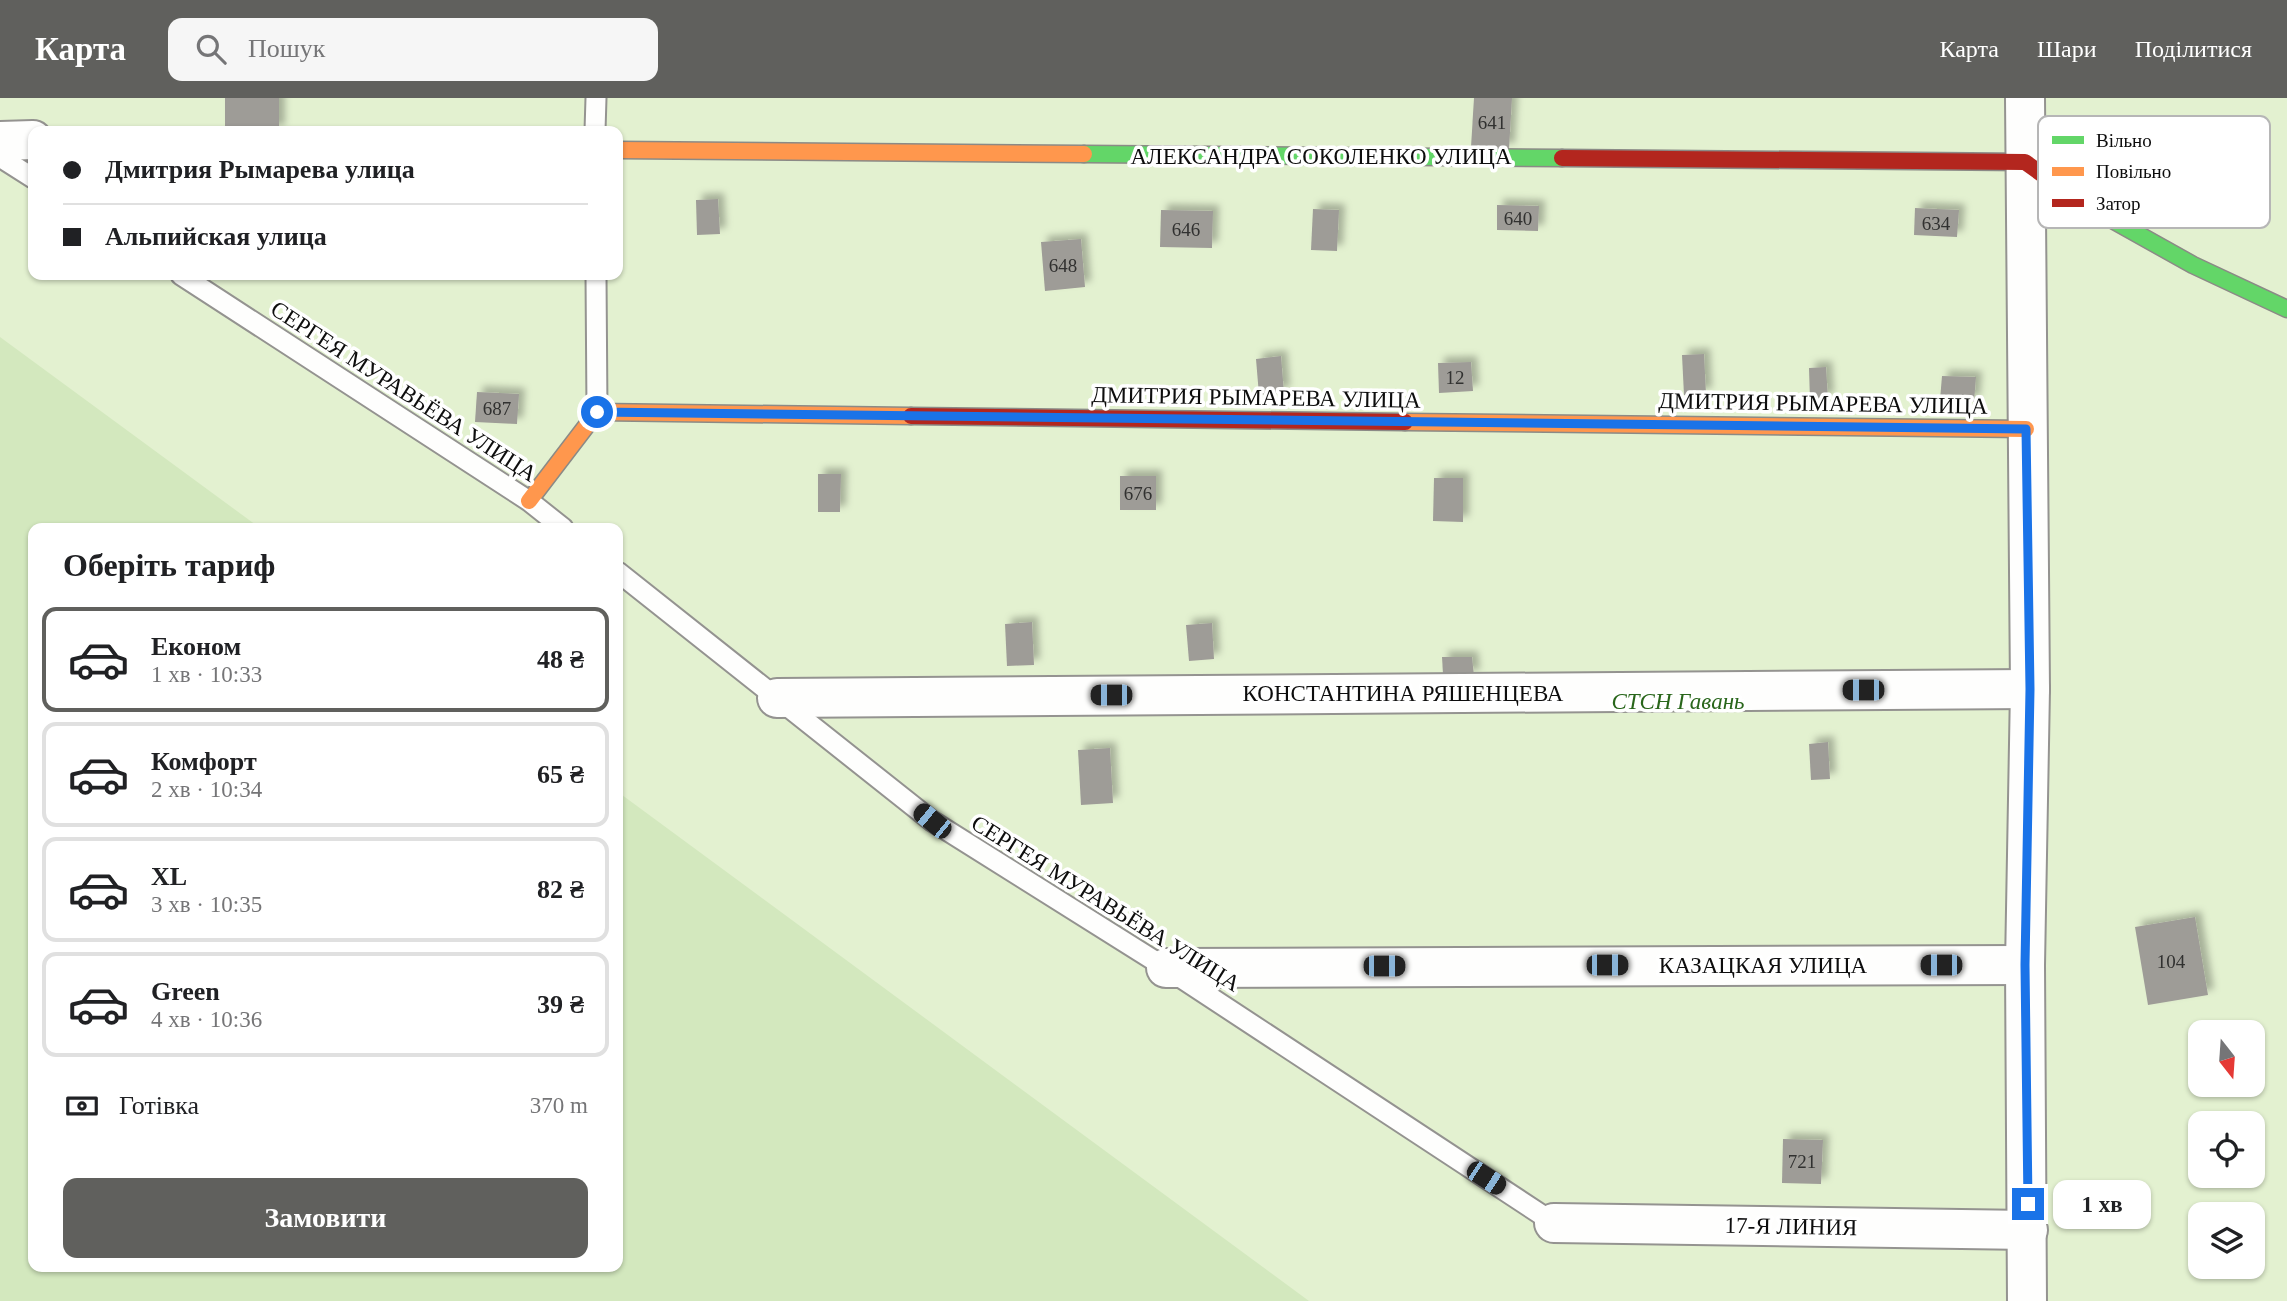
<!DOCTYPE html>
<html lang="uk">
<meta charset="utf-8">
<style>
:root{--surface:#fff;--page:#f6f6f6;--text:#202124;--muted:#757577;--line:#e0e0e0;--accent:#60605d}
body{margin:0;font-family:Georgia,serif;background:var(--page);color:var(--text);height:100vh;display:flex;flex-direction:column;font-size:26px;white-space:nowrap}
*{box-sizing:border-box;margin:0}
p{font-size:23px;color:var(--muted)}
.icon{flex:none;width:38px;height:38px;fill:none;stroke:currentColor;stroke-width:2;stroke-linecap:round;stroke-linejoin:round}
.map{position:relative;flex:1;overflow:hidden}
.side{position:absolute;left:28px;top:425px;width:595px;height:749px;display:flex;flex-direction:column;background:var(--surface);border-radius:14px;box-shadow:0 2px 5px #0004}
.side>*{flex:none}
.banner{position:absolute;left:28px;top:28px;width:595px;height:154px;border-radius:14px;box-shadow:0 2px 5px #0004;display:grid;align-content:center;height:154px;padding:0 35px;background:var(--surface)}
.needle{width:46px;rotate:163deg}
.fabs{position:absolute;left:2188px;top:922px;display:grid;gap:14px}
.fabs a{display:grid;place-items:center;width:77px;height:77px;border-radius:14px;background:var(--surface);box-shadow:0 2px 5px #0004;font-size:35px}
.end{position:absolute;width:32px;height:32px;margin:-16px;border:9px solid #1a73e8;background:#fff;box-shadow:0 0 0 4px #fff}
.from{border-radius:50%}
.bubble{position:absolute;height:49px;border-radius:14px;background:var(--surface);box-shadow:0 2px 5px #0004;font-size:23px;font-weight:800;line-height:49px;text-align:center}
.car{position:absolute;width:21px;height:42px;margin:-21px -10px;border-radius:9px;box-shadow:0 0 5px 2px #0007;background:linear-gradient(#222 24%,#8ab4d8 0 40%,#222 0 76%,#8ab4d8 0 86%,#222 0)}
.banner b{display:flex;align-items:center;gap:24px;height:66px;font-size:26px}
.banner b+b{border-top:2px solid var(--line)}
.banner i{width:18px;height:18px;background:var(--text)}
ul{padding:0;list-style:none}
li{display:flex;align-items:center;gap:21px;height:105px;margin:0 14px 10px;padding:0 21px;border:4px solid var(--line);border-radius:14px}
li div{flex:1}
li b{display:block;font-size:26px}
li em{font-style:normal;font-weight:800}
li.selected{border-color:var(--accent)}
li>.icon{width:63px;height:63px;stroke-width:1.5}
h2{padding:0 35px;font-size:32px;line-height:84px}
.pay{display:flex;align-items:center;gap:18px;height:77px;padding:0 35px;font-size:26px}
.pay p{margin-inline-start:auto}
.action{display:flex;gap:14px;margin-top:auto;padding:14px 35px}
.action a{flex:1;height:80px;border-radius:14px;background:var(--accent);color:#fff;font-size:28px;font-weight:800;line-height:80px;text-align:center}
header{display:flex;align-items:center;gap:42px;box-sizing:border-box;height:98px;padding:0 35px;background:var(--accent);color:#fff}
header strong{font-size:33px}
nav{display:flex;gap:38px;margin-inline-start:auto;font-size:24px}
.search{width:490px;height:63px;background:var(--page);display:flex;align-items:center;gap:18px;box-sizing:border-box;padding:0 24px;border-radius:14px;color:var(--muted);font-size:26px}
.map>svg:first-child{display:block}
</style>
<header>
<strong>Карта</strong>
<div class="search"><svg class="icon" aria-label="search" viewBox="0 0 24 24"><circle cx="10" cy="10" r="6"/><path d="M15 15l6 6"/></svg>Пошук</div>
<nav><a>Карта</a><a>Шари</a><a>Поділитися</a></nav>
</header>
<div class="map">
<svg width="2287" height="1203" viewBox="0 0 2287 1203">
<defs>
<filter id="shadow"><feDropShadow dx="6" dy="-6" stdDeviation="3.5" flood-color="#0004"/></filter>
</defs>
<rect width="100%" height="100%" fill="#fbf9f1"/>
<path fill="#e3f1d0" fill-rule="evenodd" d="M0 0H2287V1203H1302L618 711V430H228L0 267ZM33 33H618V177H33ZM2200 934H2252V987H2200ZM2200 1026H2252V1078H2200ZM2200 1116H2252V1169H2200Z"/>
<polygon fill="#d3e8be" points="0,239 260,430 33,430 33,1169 618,1169 618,694 1309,1203 0,1203"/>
<g fill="#9e9c97" filter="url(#shadow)">
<rect x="225" y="0" width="54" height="33"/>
<polygon points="1474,0 1512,0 1509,51 1471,49"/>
<polygon points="718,101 720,136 697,137 696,102"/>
<polygon points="1497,107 1539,108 1538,133 1497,132"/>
<polygon points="1915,110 1959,112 1957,139 1914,137"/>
<polygon points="1313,111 1339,112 1337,153 1311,152"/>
<polygon points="1161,112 1213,113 1212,150 1160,149"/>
<polygon points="1081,141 1085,189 1045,193 1041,144"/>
<polygon points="1704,256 1706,296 1684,297 1682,257"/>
<polygon points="1281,258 1284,295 1259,297 1256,261"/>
<polygon points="1471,264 1473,293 1439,295 1438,265"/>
<polygon points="1826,269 1828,301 1810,303 1809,270"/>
<polygon points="1942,278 1976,279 1974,304 1940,302"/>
<polygon points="477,294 519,296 517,326 475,324"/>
<polygon points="818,376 841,376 840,414 818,414"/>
<rect x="1120" y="378" width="36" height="34"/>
<polygon points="1434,380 1463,380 1463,424 1433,423"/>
<polygon points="1032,524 1034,567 1007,568 1005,526"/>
<polygon points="1212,525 1214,561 1189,563 1186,527"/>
<polygon points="1442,559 1472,559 1474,578 1443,576"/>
<polygon points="1828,644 1830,681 1811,682 1809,646"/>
<polygon points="1110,650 1113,705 1081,707 1078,652"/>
<polygon points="2195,819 2208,897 2148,907 2135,829"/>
<polygon points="1783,1041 1823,1042 1821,1086 1782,1085"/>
</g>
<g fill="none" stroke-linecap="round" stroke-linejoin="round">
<g stroke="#949390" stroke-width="23">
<g id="lane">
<polyline points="595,33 596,0"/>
<polyline points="0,59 33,80"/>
<polyline points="181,177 529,403 563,430"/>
<polyline points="596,177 597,314"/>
<polyline points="618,474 932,723 1166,870 1554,1125"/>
</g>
</g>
<g stroke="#949390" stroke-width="42">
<g id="street">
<polyline points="2025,0 2030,591 2025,867 2027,1203"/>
<polyline points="0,43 33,42"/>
<polyline points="777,600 2030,591"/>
<polyline points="1166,870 2025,867"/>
<polyline points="1554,1125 2028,1132"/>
</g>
</g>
<g stroke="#8b8a86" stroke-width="19">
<g id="fast">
<polyline points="1084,56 1562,60"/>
<polyline points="2100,115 2193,167 2287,211"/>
</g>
</g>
<g stroke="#8b8a86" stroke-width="19">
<g id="slow">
<polyline points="618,52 1084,56"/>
<polyline points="1405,324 2026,331"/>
<polyline points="529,403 597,314 911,318"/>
</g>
</g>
<g stroke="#8b8a86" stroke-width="19">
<g id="jam">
<polyline points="1562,60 2025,64 2082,105 2100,115"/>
<polyline points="911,318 1405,324"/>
</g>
</g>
<use href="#lane" stroke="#fefefd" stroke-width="19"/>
<use href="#street" stroke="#fefefd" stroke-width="38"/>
<use href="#fast" stroke="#63d668" stroke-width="16"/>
<use href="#slow" stroke="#ff974d" stroke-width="16"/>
<use href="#jam" stroke="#b3261e" stroke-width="16"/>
</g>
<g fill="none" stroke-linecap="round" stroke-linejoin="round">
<polyline stroke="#1a73e8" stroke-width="9" points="597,314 2026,331 2030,591 2025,867 2028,1106"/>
</g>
<g text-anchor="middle" stroke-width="7" stroke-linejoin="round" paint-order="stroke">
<g font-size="19" fill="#313130">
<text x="1492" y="31">641</text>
<text x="1518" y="127">640</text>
<text x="1936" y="132">634</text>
<text x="1186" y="138">646</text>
<text x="1063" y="174">648</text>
<text x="1455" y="286">12</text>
<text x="497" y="317">687</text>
<text x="1138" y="402">676</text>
<text x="2171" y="870">104</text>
<text x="1802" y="1070">721</text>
</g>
<g font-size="23" fill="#0d0d0d" stroke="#fff">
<text x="1321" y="66">АЛЕКСАНДРА СОКОЛЕНКО УЛИЦА</text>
<text transform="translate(404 293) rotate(33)" y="8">СЕРГЕЯ МУРАВЬЁВА УЛИЦА</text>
<text transform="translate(1256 299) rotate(1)" y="8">ДМИТРИЯ РЫМАРЕВА УЛИЦА</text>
<text transform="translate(1823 305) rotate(1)" y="8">ДМИТРИЯ РЫМАРЕВА УЛИЦА</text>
<text x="1403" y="603">КОНСТАНТИНА РЯШЕНЦЕВА</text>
<text transform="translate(1106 805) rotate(32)" y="8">СЕРГЕЯ МУРАВЬЁВА УЛИЦА</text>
<text x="1763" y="875">КАЗАЦКАЯ УЛИЦА</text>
<text transform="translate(1791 1128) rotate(1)" y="8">17-Я ЛИНИЯ</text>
</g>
<g font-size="23" font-style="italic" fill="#29661b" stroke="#fff">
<text x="1678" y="611">СТСН Гавань</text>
</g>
</g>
<rect x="2038" y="18" width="232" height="112" rx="10" fill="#fff" stroke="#b6b6b6" stroke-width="2"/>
<rect x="2052" y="38" width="32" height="8" fill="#63d668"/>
<rect x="2052" y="69" width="32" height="9" fill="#ff974d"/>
<rect x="2052" y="101" width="32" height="8" fill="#b3261e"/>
<g font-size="19" fill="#0d0d0d">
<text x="2096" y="49">Вільно</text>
<text x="2096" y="80">Повільно</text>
<text x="2096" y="112">Затор</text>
</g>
</svg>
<div class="fabs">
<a><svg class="needle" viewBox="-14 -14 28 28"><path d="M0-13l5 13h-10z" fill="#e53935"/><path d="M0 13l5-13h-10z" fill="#757577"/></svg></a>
<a><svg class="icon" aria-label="locate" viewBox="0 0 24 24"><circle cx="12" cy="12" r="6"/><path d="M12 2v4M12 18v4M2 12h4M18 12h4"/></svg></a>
<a><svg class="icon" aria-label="layers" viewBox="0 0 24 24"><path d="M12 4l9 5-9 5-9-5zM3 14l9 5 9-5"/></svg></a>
</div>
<i class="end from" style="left:597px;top:314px"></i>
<i class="end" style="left:2028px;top:1106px"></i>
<div class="bubble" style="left:2053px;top:1082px;width:98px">1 хв</div>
<i class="car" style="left:1863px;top:592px;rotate:270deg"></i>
<i class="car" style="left:1111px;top:597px;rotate:270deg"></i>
<i class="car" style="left:932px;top:723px;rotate:309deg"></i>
<i class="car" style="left:1607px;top:867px;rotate:90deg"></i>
<i class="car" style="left:1941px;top:867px;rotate:270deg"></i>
<i class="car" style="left:1384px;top:868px;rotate:90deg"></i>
<i class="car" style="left:1486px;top:1080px;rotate:123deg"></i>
<div class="banner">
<b><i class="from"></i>Дмитрия Рымарева улица</b>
<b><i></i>Альпийская улица</b>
</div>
<section class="side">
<h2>Оберіть тариф</h2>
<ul>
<li class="selected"><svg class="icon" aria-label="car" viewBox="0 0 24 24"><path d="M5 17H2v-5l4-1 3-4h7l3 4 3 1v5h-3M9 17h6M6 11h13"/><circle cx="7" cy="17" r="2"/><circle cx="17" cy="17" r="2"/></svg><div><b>Економ</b><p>1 хв · 10:33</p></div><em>48 ₴</em></li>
<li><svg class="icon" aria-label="car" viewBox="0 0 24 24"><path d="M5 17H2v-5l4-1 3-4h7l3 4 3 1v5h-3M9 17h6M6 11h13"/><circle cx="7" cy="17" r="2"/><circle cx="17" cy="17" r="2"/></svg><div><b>Комфорт</b><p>2 хв · 10:34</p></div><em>65 ₴</em></li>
<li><svg class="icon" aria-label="car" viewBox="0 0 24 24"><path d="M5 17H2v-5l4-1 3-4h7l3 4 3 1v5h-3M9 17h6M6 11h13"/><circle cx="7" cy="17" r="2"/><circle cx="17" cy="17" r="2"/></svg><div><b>XL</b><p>3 хв · 10:35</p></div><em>82 ₴</em></li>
<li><svg class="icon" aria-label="car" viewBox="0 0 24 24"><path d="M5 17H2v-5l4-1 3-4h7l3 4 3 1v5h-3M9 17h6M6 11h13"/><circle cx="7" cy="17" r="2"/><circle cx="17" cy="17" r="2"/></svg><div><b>Green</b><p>4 хв · 10:36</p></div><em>39 ₴</em></li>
</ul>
<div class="pay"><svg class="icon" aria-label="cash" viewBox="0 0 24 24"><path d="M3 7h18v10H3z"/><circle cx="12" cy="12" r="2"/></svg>Готівка<p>370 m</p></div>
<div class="action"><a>Замовити</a></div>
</section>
</div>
